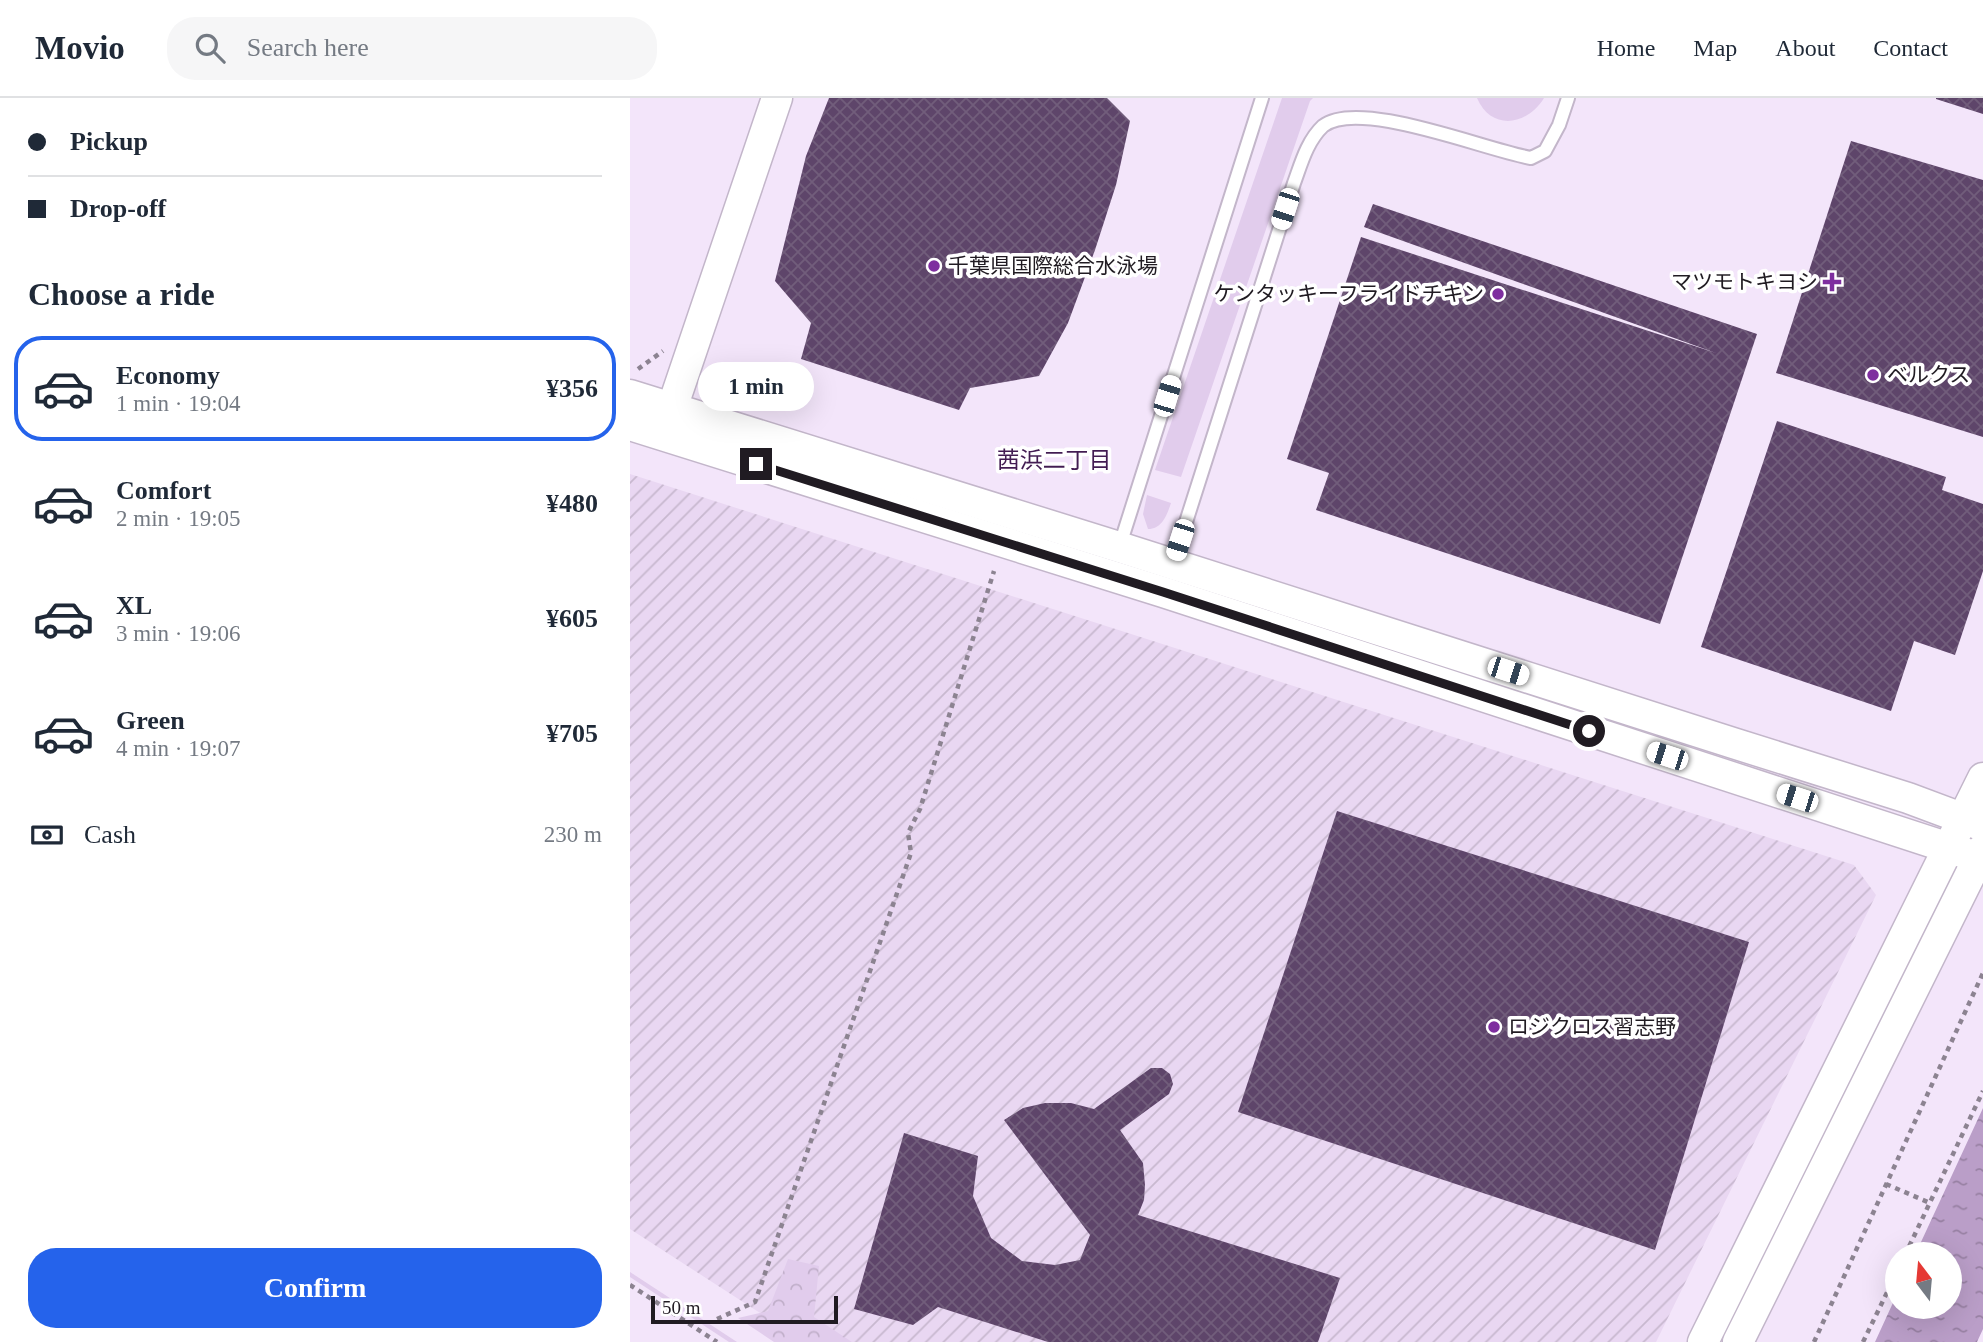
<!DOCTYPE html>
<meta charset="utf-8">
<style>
:root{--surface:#fff;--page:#f6f6f7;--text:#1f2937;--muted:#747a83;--line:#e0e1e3;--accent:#2563eb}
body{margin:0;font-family:"Times New Roman","Noto Sans JP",serif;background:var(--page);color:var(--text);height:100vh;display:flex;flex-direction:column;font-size:26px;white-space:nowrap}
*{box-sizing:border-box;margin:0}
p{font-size:23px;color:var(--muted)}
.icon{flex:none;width:38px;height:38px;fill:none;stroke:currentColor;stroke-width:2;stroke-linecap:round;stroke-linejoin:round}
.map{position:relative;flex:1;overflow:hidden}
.side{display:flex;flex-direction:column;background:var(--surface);width:630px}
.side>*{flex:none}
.hud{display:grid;align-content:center;height:154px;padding:0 28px;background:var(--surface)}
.needle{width:46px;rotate:344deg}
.fabs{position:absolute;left:1255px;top:1144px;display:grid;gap:14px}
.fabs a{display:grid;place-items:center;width:77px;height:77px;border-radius:50%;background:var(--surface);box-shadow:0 7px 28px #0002;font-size:35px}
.scale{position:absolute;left:21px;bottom:18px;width:187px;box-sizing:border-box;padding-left:7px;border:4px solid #201b22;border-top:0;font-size:19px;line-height:24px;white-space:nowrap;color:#201b22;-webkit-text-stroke:5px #fff;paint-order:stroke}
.end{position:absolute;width:32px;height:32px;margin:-16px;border:9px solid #201b22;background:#fff;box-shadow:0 0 0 4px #fff}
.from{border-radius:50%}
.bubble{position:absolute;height:49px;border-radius:24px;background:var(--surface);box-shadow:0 7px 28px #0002;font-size:23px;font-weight:600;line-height:49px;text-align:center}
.car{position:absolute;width:21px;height:42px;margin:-21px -10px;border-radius:9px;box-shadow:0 0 5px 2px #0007;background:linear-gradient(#fff 24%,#345 0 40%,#fff 0 76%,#345 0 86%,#fff 0)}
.hud b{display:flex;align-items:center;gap:24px;height:66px;font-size:26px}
.hud b+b{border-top:2px solid var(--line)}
.hud i{width:18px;height:18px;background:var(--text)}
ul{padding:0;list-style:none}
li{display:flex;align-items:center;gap:21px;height:105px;margin:0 14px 10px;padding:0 14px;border:4px solid transparent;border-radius:28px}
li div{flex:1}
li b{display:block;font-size:26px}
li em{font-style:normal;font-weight:600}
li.active{border-color:var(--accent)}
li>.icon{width:63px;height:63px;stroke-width:1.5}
h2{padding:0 28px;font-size:32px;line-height:84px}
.pay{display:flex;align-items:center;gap:18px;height:77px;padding:0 28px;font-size:26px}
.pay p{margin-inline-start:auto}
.action{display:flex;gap:14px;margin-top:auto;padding:14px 28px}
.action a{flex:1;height:80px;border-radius:28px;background:var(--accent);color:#fff;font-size:28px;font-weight:600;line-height:80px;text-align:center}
header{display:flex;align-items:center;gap:42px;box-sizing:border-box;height:98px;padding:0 35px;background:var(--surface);border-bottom:2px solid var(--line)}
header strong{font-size:33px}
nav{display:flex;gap:38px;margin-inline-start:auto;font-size:24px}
.search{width:490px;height:63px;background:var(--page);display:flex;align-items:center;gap:18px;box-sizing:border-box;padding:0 24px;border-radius:28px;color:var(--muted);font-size:26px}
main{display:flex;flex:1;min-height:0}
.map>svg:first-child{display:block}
</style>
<header>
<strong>Movio</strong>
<div class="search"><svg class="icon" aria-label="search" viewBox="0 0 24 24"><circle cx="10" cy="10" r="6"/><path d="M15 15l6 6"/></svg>Search here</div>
<nav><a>Home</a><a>Map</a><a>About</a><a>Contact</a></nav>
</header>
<main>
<section class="side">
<div class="hud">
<b><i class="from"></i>Pickup</b>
<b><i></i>Drop-off</b>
</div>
<h2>Choose a ride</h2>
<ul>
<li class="active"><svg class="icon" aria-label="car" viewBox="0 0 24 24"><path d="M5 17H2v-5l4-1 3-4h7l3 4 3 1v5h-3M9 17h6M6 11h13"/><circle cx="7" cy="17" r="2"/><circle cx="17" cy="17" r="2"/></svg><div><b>Economy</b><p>1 min · 19:04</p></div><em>¥356</em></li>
<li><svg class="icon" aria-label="car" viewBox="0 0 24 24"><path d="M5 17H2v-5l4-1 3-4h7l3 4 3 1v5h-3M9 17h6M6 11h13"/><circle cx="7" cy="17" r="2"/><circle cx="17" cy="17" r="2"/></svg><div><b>Comfort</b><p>2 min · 19:05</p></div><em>¥480</em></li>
<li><svg class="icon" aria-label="car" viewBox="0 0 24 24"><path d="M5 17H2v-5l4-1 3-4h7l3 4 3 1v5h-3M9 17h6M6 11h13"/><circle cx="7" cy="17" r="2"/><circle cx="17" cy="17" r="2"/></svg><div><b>XL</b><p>3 min · 19:06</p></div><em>¥605</em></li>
<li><svg class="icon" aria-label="car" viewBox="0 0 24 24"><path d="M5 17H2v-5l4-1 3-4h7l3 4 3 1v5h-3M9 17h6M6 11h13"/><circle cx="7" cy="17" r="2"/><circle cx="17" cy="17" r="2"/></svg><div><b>Green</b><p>4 min · 19:07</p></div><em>¥705</em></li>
</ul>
<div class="pay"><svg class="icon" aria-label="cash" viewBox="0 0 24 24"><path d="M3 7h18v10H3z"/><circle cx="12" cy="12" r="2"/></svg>Cash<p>230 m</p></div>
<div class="action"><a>Confirm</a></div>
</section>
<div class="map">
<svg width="1353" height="1244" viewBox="0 0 1353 1244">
<defs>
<pattern id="industrial-furrows" width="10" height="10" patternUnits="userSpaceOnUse" patternTransform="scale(1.75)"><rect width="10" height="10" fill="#e9d7f2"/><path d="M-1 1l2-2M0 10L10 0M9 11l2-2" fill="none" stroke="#c8b8cf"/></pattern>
<pattern id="forest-crowns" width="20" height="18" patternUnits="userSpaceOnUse" patternTransform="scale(1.75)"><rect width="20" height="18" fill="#e1ccec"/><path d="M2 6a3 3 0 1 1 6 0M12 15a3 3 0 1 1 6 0" fill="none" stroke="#c1afca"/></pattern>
<pattern id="water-ripples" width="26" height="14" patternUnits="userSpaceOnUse" patternTransform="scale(1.75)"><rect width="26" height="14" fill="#ba9ec8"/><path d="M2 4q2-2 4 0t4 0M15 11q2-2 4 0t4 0" fill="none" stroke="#9780a2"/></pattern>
<pattern id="building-cross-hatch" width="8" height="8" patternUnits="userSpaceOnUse" patternTransform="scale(1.75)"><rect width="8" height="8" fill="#5e456a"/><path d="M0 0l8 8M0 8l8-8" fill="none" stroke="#715d7b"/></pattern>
</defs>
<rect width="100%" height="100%" fill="#f3e5fa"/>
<polygon fill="url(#industrial-furrows)" points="0,376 1224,767 1246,797 1026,1244 175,1244 0,1131"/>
<g fill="#e1ccec">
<polygon points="652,0 683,0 680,3 551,379 525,372"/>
<path d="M847 0H914C897 28 861 33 847 0Z"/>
<path d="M517 397 541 405C537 417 532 431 518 431L513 416Z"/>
<polygon points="0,1174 107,1244 99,1244 0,1179"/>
</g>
<polygon fill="url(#forest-crowns)" points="158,1161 189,1168 184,1219 222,1244 144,1244 108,1220 138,1213"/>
<polygon fill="url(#water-ripples)" points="1353,1010 1353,1231 1347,1244 1245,1244 1267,1196 1267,1209 1320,1209 1320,1157 1285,1157"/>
<g fill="url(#building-cross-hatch)">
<polygon points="199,0 477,0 500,23 486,87 465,152 438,225 409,278 340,290 329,312 171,261 181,225 145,183 176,58"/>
<polygon points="1306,0 1353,0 1353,16 1306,1"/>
<polygon points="1221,43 1353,82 1353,339 1146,275"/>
<polygon points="743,106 1127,236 1030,526 686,412 699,375 657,361 731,139 1086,255 734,129"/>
<polygon points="1147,323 1316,379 1312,392 1353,406 1353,473 1325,557 1284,543 1261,613 1071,549"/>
<polygon points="707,713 1119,844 1025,1152 608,1014"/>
<polygon points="521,970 532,970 540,976 543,986 539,996 490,1032 513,1065 515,1087 514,1102 508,1117 710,1180 688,1244 418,1244 308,1209 283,1227 224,1211 274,1035 348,1058 343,1098 361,1140 392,1163 425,1167 450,1162 460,1137 374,1022 393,1010 415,1005 441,1005 464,1011"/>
</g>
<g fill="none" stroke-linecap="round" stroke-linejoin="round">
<g stroke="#c3b6ca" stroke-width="16">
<g id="service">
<polyline points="489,450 632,0"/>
<path d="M542 468 664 85C671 66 677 43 693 28 729 0 855 52 901 60L915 53 929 27 938 0"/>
</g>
</g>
<g stroke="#c3b6ca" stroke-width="33">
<g id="tertiary">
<polyline points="0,297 489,449 1103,645 1278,700 1353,728"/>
<polyline points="0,327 533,494 1353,761"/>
<polyline points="36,328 147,0"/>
<polyline points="1073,1244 1353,680"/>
<polyline points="1108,1244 1353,751"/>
</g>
</g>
<g stroke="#8c8391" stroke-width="4.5" stroke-dasharray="5 5" stroke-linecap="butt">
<polyline points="8,271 33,253"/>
<polyline points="1256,1086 1300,1105"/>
<polyline points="1275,1157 1353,993"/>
<polyline points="0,1187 87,1244"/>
<polyline points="87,1221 125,1204 281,755 278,735 290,711 364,473"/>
<polyline points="1184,1244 1353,875"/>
<polyline points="1233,1244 1267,1174"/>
</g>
<use href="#service" stroke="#fff" stroke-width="12"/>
<use href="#tertiary" stroke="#fff" stroke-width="30"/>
</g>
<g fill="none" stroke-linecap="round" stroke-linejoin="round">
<polyline stroke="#201b22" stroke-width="9" points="126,366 533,494 959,633"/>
</g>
<g fill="#7e2e9f" stroke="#fff" stroke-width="2.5">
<circle cx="304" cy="168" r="7"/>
<path d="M1198.5 173.5h7v7h7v7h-7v7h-7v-7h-7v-7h7z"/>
<circle cx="868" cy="196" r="7"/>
<circle cx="1243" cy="277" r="7"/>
<circle cx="864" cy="929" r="7"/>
</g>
<g text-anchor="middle" stroke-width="7" stroke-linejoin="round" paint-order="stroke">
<g font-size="21" fill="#201b22" stroke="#fff" text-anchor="start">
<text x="318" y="175">千葉県国際総合水泳場</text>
<text x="1188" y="191" text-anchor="end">マツモトキヨシ</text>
<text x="854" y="203" text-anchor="end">ケンタッキーフライドチキン</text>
<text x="1257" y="284">ベルクス</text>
<text x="878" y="936">ロジクロス習志野</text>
</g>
<g font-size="23" fill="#421c52" stroke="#fff">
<text x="424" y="370">茜浜二丁目</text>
</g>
</g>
</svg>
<div class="fabs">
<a><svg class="needle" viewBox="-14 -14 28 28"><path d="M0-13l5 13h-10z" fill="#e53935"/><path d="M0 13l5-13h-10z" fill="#747a83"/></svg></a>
</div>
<div class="scale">50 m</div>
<i class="end from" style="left:959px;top:633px"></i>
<i class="end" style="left:126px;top:366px"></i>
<div class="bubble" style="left:68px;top:264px;width:116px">1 min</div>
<i class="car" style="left:655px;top:111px;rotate:198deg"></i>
<i class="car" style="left:537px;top:298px;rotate:17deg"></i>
<i class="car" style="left:550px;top:442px;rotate:198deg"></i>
<i class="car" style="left:878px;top:573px;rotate:108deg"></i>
<i class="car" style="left:1037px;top:658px;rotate:288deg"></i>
<i class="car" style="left:1167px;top:700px;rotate:288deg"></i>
</div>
</main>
